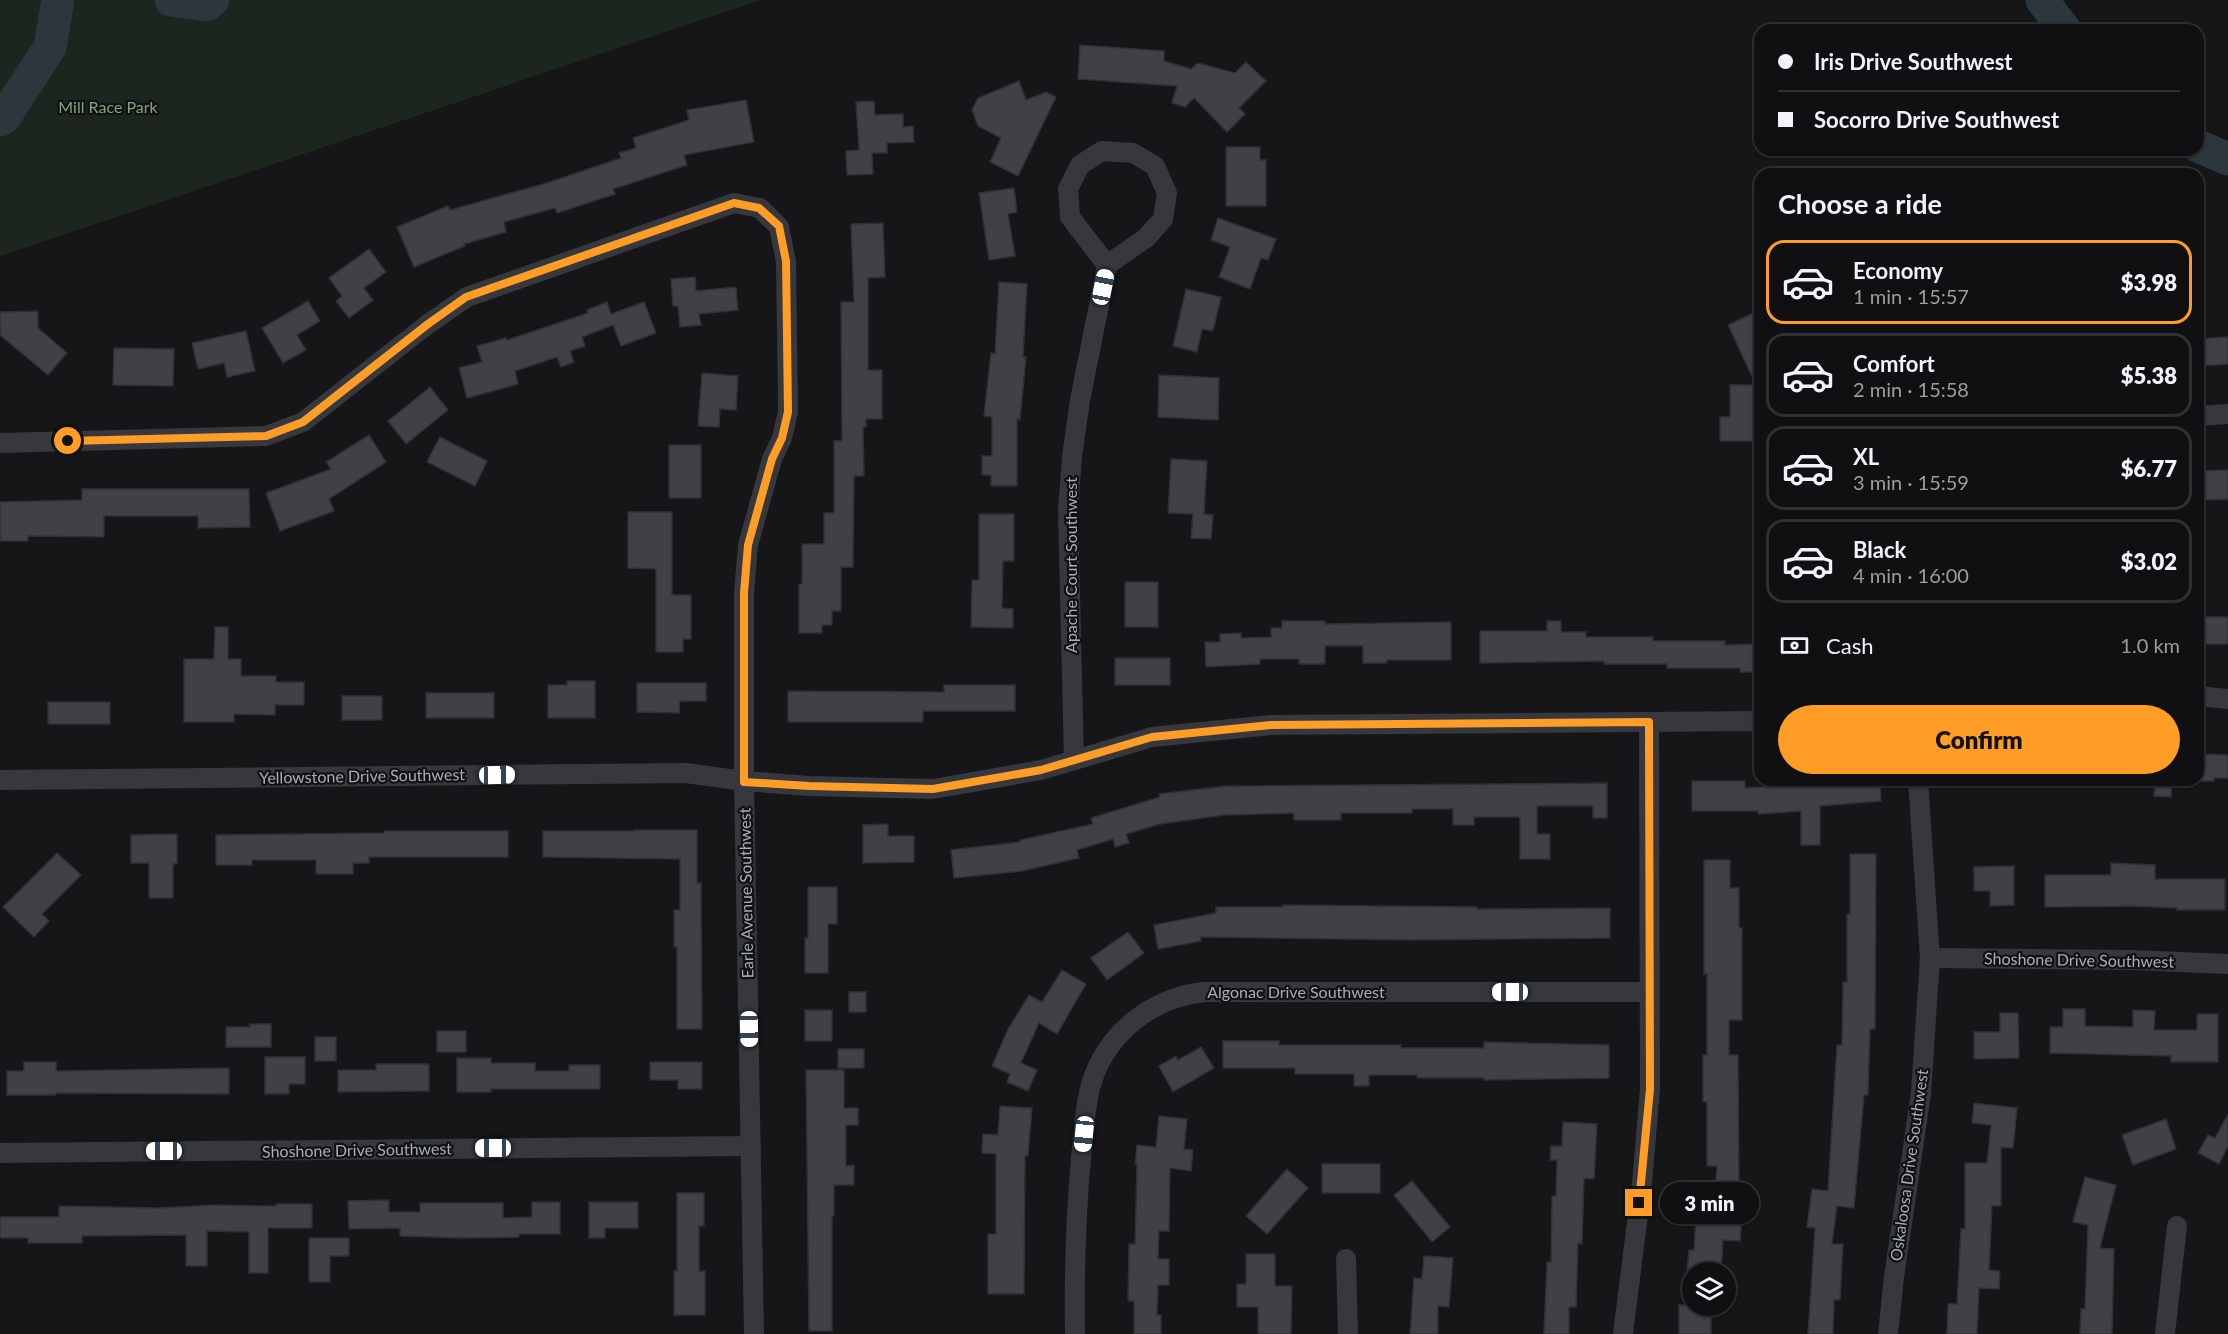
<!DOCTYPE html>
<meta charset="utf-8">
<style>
:root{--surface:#101012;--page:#1e1e20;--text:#f1f3f6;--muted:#9c9d9f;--line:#303032;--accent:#ff9d27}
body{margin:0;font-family:Lato,sans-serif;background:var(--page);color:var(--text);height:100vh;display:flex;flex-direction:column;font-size:22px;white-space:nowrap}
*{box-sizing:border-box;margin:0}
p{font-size:20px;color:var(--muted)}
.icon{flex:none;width:33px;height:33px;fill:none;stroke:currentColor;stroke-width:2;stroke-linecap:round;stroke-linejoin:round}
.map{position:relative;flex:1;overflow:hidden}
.drawer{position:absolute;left:1754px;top:168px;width:450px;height:618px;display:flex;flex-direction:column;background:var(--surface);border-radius:18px;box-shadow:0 2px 4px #0004,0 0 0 2px var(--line)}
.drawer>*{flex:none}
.hud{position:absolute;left:1754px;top:24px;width:450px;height:132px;border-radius:18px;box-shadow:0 2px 4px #0004,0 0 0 2px var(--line);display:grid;align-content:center;height:132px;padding:0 24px;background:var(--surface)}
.controls{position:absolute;left:1682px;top:1262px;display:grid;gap:12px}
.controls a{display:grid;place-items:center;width:54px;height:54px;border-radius:50%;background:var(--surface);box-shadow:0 2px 4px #0004,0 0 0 2px var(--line);font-size:30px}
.end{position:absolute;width:27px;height:27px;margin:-14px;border:8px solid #ff9d27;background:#111;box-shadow:0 0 0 3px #111}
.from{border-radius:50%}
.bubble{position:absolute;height:42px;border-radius:21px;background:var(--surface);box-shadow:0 2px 4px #0004,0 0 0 2px var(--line);font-size:20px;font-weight:800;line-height:42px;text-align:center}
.car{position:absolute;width:18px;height:36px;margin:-18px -9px;border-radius:8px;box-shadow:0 0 4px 2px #0007;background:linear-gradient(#fff 24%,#345 0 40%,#fff 0 76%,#345 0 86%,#fff 0)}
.hud b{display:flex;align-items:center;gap:21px;height:57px;font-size:22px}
.hud b+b{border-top:2px solid var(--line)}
.hud i{width:15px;height:15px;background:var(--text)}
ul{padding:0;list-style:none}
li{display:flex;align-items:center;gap:18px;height:84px;margin:0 12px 9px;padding:0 12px;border:3px solid var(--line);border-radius:18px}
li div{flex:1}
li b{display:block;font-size:22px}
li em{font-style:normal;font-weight:800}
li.active{border-color:var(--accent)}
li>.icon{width:54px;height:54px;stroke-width:1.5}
h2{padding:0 24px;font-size:27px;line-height:72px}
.pay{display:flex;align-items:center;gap:15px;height:66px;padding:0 24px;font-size:22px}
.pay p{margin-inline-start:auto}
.cta{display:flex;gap:12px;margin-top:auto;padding:12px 24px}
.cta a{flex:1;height:69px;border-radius:36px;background:var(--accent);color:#111;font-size:24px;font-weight:800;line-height:69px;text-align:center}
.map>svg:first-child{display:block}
</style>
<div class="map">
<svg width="2228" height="1334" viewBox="0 0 2228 1334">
<rect width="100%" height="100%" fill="#161618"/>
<polygon fill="#1d261e" points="0,0 761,0 0,256"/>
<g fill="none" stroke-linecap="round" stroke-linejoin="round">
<g stroke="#2b373d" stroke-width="33">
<polyline points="171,0 206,5 213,0"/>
<polyline points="2042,0 2065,30"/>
<polyline points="0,120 4,118 50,47 58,0"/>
<polyline points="2198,146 2228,159"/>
</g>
</g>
<g fill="#404145" stroke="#303034" stroke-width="1.5">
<polygon points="1080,45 1164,51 1164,61 1191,69 1198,63 1235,73 1246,62 1266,81 1239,108 1245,114 1227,132 1194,98 1185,107 1172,103 1177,86 1078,79"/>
<polygon points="1019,81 1026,100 1046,92 1056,97 1018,176 990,162 1001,138 978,126 972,110 978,98"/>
<polygon points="746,100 754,142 684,155 687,165 613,189 615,194 557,213 555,208 504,222 506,232 464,244 465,246 414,267 397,227 448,206 450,210 547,183 621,158 619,153 636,148 633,138 689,120 687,110"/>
<polygon points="874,101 875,115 903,114 903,127 913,126 914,142 887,143 887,153 872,153 873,174 847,175 846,151 859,150 856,102"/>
<polygon points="1226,147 1260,147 1260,160 1266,160 1266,206 1226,206"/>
<polygon points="1014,188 1017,212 1008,214 1015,256 989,260 979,193"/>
<polygon points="1218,218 1276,239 1268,260 1261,258 1250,289 1219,277 1230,247 1211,240"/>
<polygon points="883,223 885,277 868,278 868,370 882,370 882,419 866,419 866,427 863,427 864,476 854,476 853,567 841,567 841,611 832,611 832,625 822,625 822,633 799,633 799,584 802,584 802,544 824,544 824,513 834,513 834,441 842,441 841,302 854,302 851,224"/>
<polygon points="369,249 386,272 364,288 373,300 349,318 336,301 342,296 329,278"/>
<polygon points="695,277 696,291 736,287 738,310 699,314 701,325 680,327 678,306 673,306 671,279"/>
<polygon points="999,282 1027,284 1023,357 1026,357 1020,420 1017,419 1017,486 991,486 991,475 982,475 982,456 992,456 992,417 984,416 991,353 995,354"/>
<polygon points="1186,289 1221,297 1213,331 1202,329 1197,352 1173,346"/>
<polygon points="308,301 320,321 297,335 306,350 283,363 262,328"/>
<polygon points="607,302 611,314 644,302 656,333 621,346 613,325 582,337 585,346 570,351 574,362 561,367 557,357 515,371 518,384 467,398 459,368 482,362 477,346 506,338 507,340 588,313 587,310"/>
<polygon points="1760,310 1760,441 1720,441 1720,417 1730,417 1730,385 1756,385 1728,325"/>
<polygon points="38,311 38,328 67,353 48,375 0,335 0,312"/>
<polygon points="246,331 255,371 227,377 224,363 198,369 192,343"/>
<polygon points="2228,337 2228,364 2198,366 2198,339"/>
<polygon points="114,348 174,349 173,386 113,385"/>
<polygon points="702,373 738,376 736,410 720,409 719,427 698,426"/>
<polygon points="1159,375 1219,378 1218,420 1158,417"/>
<polygon points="430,387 448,410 406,444 388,421"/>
<polygon points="369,435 386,462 329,499 334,511 280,531 266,493 331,469 326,462"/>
<polygon points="440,437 487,461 475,486 427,462"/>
<rect x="669" y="445" width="32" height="53"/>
<polygon points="1171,459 1207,461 1204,514 1213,515 1211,539 1191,538 1193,514 1168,513"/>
<polygon points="2228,470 2228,499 2198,500 2198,471"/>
<polygon points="82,489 249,489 250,527 198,528 198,516 104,516 104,537 28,536 28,541 0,541 0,502 82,500"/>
<polygon points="628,512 672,512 672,595 691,595 691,639 683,639 683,652 656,652 656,569 628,568"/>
<polygon points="979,514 1014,514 1014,561 1003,561 1002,608 1013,609 1013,628 971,627 972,580 979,580"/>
<rect x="1125" y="582" width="33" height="45"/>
<rect x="2198" y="617" width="30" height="27"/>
<polygon points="1282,621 1325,621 1325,624 1451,622 1451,660 1387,660 1387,663 1363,663 1363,646 1325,646 1325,664 1299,664 1299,659 1260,659 1260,664 1206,667 1205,642 1220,642 1220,634 1241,633 1241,638 1271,637 1271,628 1282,628"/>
<polygon points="1547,621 1561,621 1561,632 1586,632 1586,637 1653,637 1653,641 1725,641 1725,645 1760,644 1760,672 1740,672 1740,668 1667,668 1667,664 1604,664 1604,661 1480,663 1480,631 1547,631"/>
<polygon points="215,627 228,627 228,659 241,659 241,676 276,676 276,682 304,682 304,705 275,705 275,715 234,714 234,722 184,722 184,659 214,659"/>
<rect x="1115" y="658" width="55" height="27"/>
<polygon points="567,681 595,681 595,718 548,718 548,685 567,685"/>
<polygon points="637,683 706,683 706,701 680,701 679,713 637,712"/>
<polygon points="944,685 1015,685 1015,711 923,711 923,722 788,722 788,691 944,692"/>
<rect x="426" y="693" width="68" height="25"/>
<rect x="342" y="696" width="40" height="24"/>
<rect x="48" y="702" width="62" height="22"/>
<polygon points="2198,754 2228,755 2228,778 2214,778 2214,781 2198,781"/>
<polygon points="1779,780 1880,780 1881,801 1820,806 1820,845 1801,845 1801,811 1759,814 1758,811 1692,811 1692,781 1745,781 1745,788 1779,786"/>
<polygon points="2155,780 2172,780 2171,797 2154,796"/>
<polygon points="1607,783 1607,818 1593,818 1593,806 1537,806 1537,834 1550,834 1550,859 1520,859 1520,817 1474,817 1474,825 1453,825 1453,809 1412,809 1412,813 1341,813 1341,820 1294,820 1294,813 1224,815 1160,824 1126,834 1129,843 1115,847 1113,839 1077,850 1079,858 1022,871 954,878 951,850 1020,842 1020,840 1093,824 1091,818 1160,797 1159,794 1227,786"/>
<polygon points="888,824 888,836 914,836 914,862 863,863 863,825"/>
<polygon points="635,830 697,830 697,883 701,883 702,1029 677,1029 677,947 674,947 674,910 680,910 680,859 543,857 543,831 635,831"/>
<polygon points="384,831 508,831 508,857 369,857 369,863 353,863 353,874 316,874 316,860 252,860 252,865 216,865 216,835 384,833"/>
<polygon points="177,834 177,864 173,864 173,898 149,898 149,863 131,863 131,835"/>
<polygon points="57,853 81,875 42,914 49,921 34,937 3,907"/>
<polygon points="1850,854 1876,854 1875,1029 1870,1029 1868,1095 1864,1095 1854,1208 1837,1206 1832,1244 1843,1244 1840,1300 1834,1300 1833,1334 1808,1334 1815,1228 1807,1227 1812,1189 1828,1191 1837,1045 1842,1045 1843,982 1847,982 1847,914 1850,914"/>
<polygon points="1704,860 1730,860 1730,888 1739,888 1739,928 1742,928 1742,1020 1729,1020 1729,1055 1738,1055 1739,1190 1744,1190 1740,1241 1723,1240 1721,1272 1687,1272 1689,1250 1694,1250 1696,1216 1713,1217 1717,1166 1707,1166 1707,1102 1703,1102 1703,1055 1707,1055 1707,974 1704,974"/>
<polygon points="2111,863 2155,865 2155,879 2225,879 2225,910 2177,910 2177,908 2131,906 2045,907 2045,875 2111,875"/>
<polygon points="2014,866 2014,905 1990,906 1990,891 1974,891 1974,867"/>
<polygon points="808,887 837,887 837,924 828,924 828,973 805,973 805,938 808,938"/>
<polygon points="1283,905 1477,907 1477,909 1610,908 1610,938 1410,940 1200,937 1201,941 1158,949 1154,925 1216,913 1216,907 1283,907"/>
<polygon points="1128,932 1144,953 1107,980 1091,958"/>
<polygon points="1062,970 1086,984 1057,1034 1039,1023 1021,1063 1037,1070 1028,1091 1007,1082 1010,1074 992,1066 1008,1029 1029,995 1042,1002"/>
<rect x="849" y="992" width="17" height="20"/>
<polygon points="2063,1009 2085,1009 2085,1026 2133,1027 2133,1010 2155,1011 2154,1030 2197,1030 2197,1014 2218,1014 2218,1062 2171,1062 2171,1056 2050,1053 2050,1027 2063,1027"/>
<rect x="805" y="1010" width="27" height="31"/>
<polygon points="2000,1013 2018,1013 2019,1058 1974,1059 1974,1032 2000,1032"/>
<polygon points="250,1024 271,1024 271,1047 226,1047 226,1027 250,1027"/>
<rect x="437" y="1031" width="29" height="21"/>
<rect x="315" y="1037" width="21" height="24"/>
<polygon points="1223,1041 1279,1041 1279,1045 1401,1045 1401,1048 1484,1048 1484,1042 1609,1045 1609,1078 1484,1080 1484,1078 1417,1078 1417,1075 1369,1075 1369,1086 1354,1086 1354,1074 1295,1074 1295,1068 1223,1068"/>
<polygon points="1201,1047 1214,1068 1173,1092 1159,1066 1176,1056 1178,1060"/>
<rect x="838" y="1049" width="26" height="19"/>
<polygon points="265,1057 305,1057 305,1084 289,1084 289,1094 265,1094"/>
<polygon points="457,1058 491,1058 491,1063 535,1063 535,1071 569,1071 569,1065 600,1065 600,1089 491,1089 491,1092 457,1092"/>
<polygon points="24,1062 56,1062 56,1071 229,1068 229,1094 56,1093 56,1095 7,1095 7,1071 24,1071"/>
<polygon points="650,1062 702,1062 702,1089 678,1089 678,1080 650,1080"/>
<polygon points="376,1064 429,1064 429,1091 338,1092 338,1070 376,1070"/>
<polygon points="806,1070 844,1070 844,1108 858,1108 858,1125 846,1125 846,1166 854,1165 854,1185 834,1185 834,1216 832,1216 832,1331 809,1331"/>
<polygon points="1974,1103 2017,1108 2013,1148 2001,1147 2001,1206 1992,1206 1989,1270 2000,1271 1999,1289 1979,1288 1977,1334 1947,1334 1948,1304 1957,1304 1961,1229 1965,1229 1965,1163 1987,1163 1991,1125 1972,1123"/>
<polygon points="1000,1106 1032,1108 1028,1156 1025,1156 1024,1294 988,1294 988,1234 996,1234 996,1154 982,1153 983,1134 998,1135"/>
<polygon points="2228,1114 2228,1146 2219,1164 2198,1153 2208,1135 2215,1138"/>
<polygon points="1159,1116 1187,1119 1184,1149 1193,1150 1191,1171 1170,1168 1169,1231 1159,1231 1158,1259 1169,1259 1169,1285 1158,1285 1157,1315 1161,1315 1161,1334 1134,1334 1134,1301 1128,1301 1129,1244 1135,1244 1137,1164 1135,1164 1137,1145 1156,1147"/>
<polygon points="2166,1119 2176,1149 2133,1165 2122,1135"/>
<polygon points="1563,1122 1597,1124 1594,1179 1584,1178 1582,1244 1578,1243 1576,1307 1569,1307 1569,1334 1544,1334 1547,1262 1551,1262 1552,1196 1556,1196 1557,1160 1550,1160 1551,1146 1562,1146"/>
<rect x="1322" y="1164" width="58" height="29"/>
<polygon points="1287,1169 1308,1188 1267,1234 1246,1216"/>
<polygon points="2085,1177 2116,1185 2100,1248 2114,1249 2112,1334 2080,1334 2081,1309 2085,1309 2088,1225 2073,1222"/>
<polygon points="1412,1181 1450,1227 1432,1242 1394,1195"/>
<polygon points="677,1193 704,1193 704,1226 699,1226 699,1271 705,1271 705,1315 674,1315 674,1271 677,1271"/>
<polygon points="389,1200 389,1212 420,1212 420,1203 503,1203 503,1218 532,1217 532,1202 560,1202 560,1234 519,1234 519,1237 460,1238 400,1236 400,1228 349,1229 348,1201"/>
<polygon points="589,1202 638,1202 638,1228 605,1228 605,1238 589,1238"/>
<polygon points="276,1204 312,1204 312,1228 268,1228 268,1273 249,1273 249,1232 207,1231 207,1266 186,1266 186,1235 82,1236 82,1243 28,1243 28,1238 0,1238 0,1217 59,1217 59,1206 159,1208 215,1205 276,1206"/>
<polygon points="309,1238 349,1238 349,1256 330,1256 330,1282 309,1282"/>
<polygon points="1246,1254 1275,1254 1275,1286 1292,1286 1291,1334 1258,1334 1258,1307 1237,1307 1237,1284 1246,1284"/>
<polygon points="1424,1256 1453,1258 1449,1307 1438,1306 1438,1334 1410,1334 1414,1278 1422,1279"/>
<rect x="1679" y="1305" width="32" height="29"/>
</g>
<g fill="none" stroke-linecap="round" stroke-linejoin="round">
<g stroke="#36383d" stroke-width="20">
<polyline points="2198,416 2228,414"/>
<polyline points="0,443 266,436 303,422 428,324 467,297 734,203 760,208 779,227 786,261 788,412 782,438 772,459 748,545 744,593 744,781 754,1334"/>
<polyline points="2198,696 2228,699"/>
<polyline points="1074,760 1068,511 1072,457 1080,400 1107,265 1146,238 1163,219 1167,193 1155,166 1133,153 1102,151 1080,165 1068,189 1070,217 1107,265"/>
<polyline points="0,780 686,773 744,781 809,786 933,789 1041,770 1152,737 1271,725 1760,721"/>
<polyline points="1930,958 2132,960 2228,964"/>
<polyline points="0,1153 751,1146"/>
<polyline points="1346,1259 1348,1334"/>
<path d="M1075 1334C1074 1271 1076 1209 1082 1147 1085 1120 1086 1091 1098 1066 1118 1024 1160 996 1205 992H1649"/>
<polyline points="1623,1334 1642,1183 1650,1089 1649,722"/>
<polyline points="1888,1334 1894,1277 1921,1093 1930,958 1918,780"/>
<polyline points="2165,1334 2177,1226"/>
</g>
</g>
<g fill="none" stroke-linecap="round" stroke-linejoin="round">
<polyline stroke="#ff9d27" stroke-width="8" points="68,441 266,436 303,422 428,324 466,297 734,203 759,208 779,226 786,261 788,412 782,438 772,459 748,545 744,593 744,782 809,786 933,789 1041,770 1152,737 1271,725 1649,722 1650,1089 1639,1203"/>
</g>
<g text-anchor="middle" stroke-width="4.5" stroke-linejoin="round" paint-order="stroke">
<g font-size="16" fill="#7fa57c" stroke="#111113">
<text x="108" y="113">Mill Race Park</text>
</g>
<g font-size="16" fill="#a7aeb9" stroke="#111113">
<text transform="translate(1071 565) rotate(-90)" y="6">Apache Court Southwest</text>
<text transform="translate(362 776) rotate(-1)" y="6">Yellowstone Drive Southwest</text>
<text transform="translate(746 893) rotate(-91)" y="6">Earle Avenue Southwest</text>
<text transform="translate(2079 960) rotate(1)" y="6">Shoshone Drive Southwest</text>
<text x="1296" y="998">Algonac Drive Southwest</text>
<text transform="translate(357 1150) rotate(-1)" y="6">Shoshone Drive Southwest</text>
<text transform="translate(1909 1165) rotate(-82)" y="6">Oskaloosa Drive Southwest</text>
</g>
</g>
</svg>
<div class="controls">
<a><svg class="icon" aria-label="layers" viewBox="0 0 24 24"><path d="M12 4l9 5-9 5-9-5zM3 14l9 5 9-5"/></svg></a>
</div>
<i class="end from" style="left:68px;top:441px"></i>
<i class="end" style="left:1639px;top:1203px"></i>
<div class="bubble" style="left:1660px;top:1182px;width:99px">3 min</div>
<i class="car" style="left:1103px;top:287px;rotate:11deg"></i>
<i class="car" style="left:497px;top:775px;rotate:89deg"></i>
<i class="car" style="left:1510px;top:992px;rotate:270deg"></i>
<i class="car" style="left:749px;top:1029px;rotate:179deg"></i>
<i class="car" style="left:1084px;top:1134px;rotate:186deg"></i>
<i class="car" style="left:493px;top:1148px;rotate:270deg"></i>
<i class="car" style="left:164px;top:1151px;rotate:270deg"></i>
<div class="hud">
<b><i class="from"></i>Iris Drive Southwest</b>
<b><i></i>Socorro Drive Southwest</b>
</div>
<section class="drawer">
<h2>Choose a ride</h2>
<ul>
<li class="active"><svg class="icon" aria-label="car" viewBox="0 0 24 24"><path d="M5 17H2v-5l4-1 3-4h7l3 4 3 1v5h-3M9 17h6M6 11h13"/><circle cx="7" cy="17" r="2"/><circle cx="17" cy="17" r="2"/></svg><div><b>Economy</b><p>1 min · 15:57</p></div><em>$3.98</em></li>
<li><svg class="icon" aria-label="car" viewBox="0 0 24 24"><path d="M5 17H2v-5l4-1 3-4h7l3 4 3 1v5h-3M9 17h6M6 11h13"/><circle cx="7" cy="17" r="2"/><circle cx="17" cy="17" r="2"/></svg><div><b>Comfort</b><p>2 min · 15:58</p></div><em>$5.38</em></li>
<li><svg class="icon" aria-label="car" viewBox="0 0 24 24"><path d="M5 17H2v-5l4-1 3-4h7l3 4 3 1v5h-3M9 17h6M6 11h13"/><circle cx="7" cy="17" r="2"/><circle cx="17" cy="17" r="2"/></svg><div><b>XL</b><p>3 min · 15:59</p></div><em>$6.77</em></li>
<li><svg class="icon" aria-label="car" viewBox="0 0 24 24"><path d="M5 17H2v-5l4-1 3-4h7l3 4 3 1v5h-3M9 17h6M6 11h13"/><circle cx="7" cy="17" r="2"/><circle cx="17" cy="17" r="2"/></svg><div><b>Black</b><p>4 min · 16:00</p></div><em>$3.02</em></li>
</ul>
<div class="pay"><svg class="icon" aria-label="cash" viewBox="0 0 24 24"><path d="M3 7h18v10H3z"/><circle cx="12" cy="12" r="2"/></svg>Cash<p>1.0 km</p></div>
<div class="cta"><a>Confirm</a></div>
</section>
</div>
